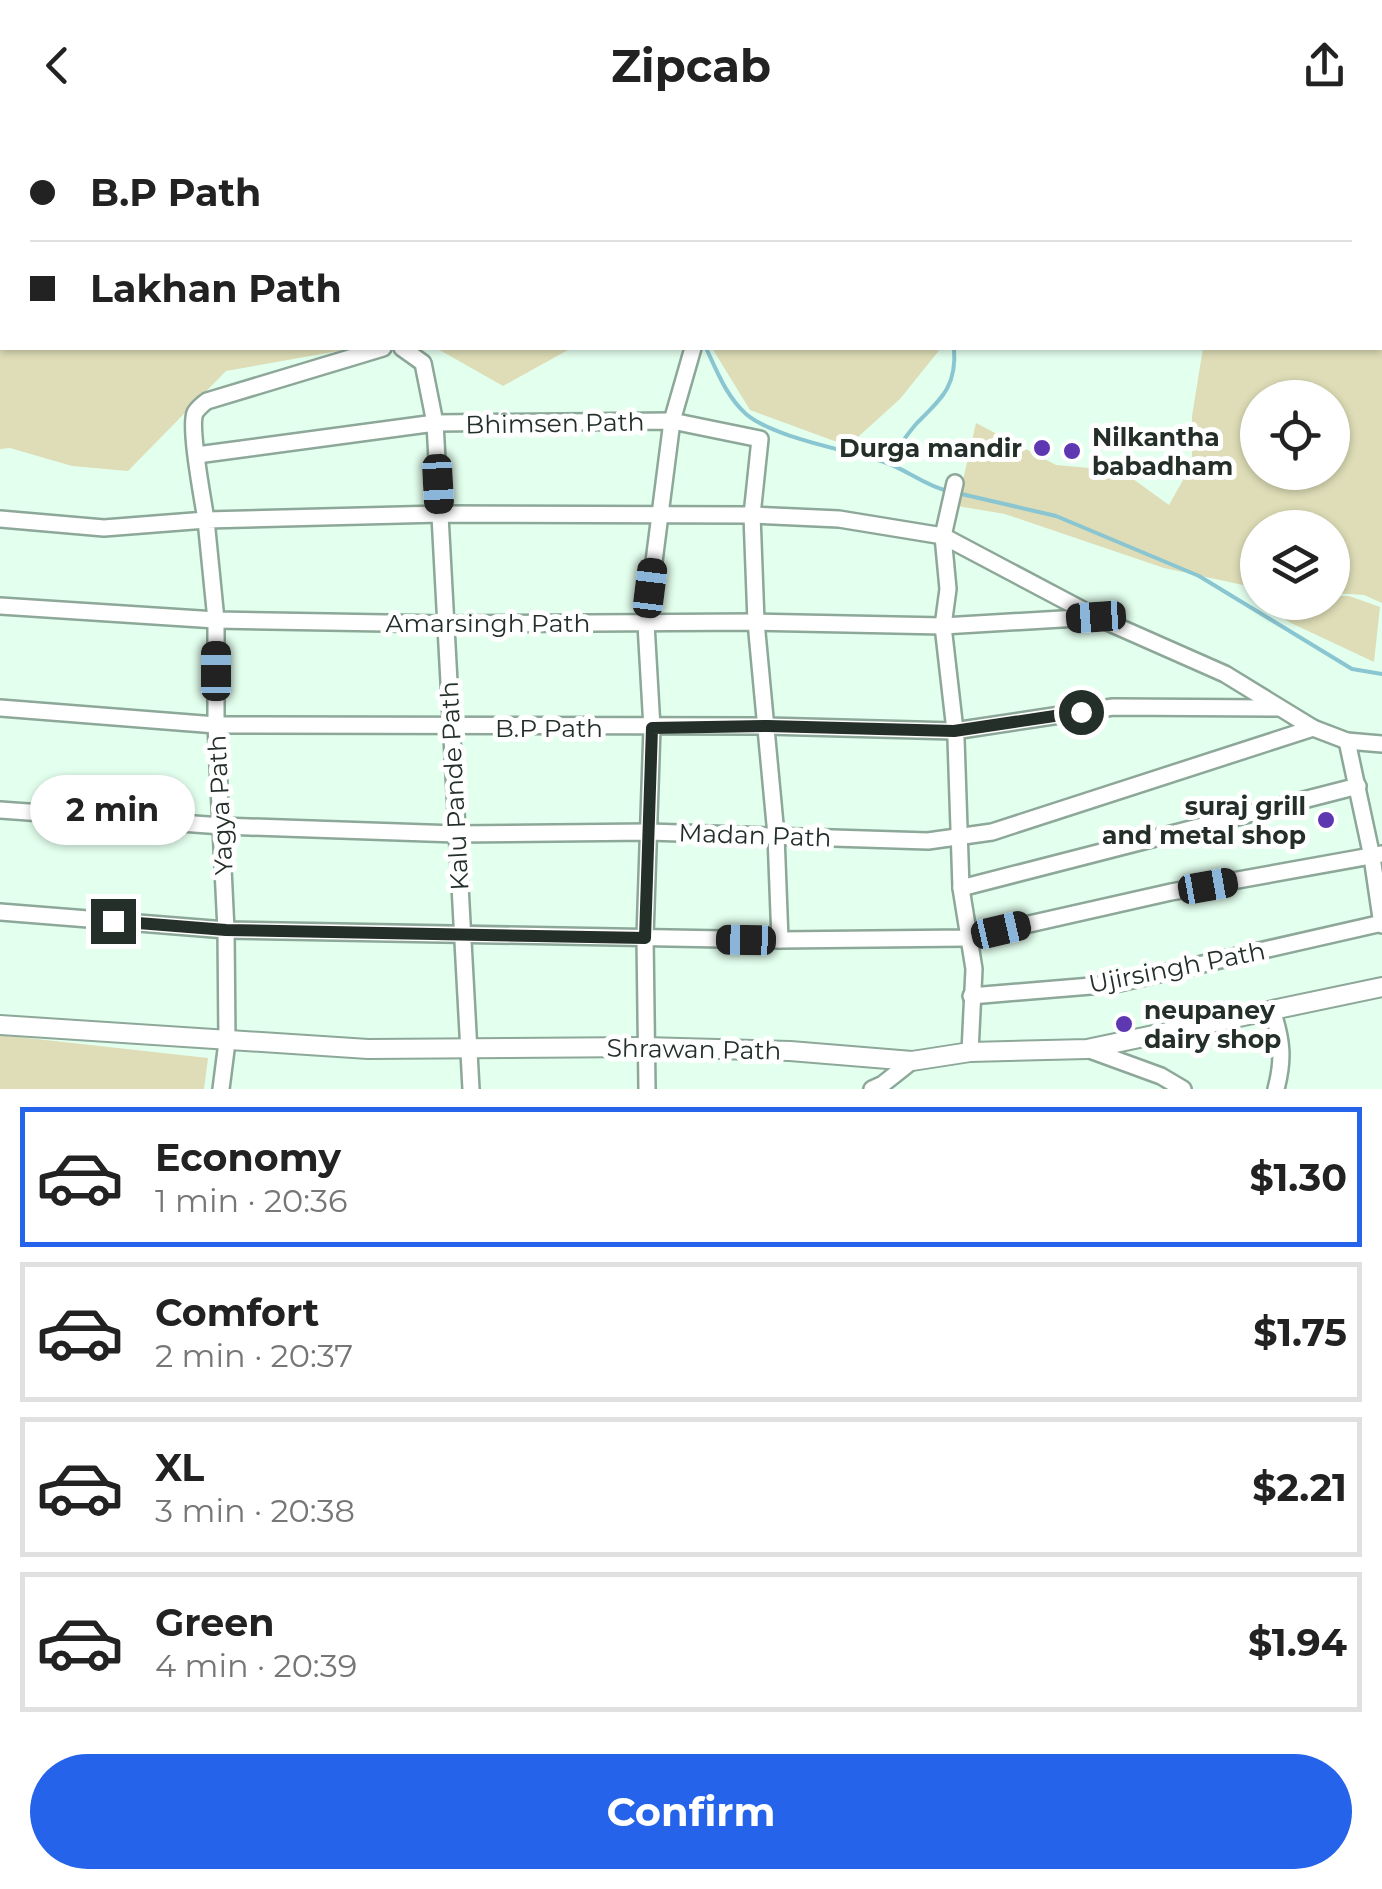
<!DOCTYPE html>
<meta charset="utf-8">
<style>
:root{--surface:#fff;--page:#f2f2f2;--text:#222;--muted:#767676;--line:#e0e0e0;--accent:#2563eb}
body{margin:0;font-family:Montserrat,sans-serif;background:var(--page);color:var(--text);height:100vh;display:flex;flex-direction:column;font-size:38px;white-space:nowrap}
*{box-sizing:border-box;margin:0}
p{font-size:32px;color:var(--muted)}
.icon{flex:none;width:55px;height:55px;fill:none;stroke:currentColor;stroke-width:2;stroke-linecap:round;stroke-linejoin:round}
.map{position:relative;height:959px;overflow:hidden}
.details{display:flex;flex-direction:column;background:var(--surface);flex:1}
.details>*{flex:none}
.hud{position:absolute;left:0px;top:0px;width:1382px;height:220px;box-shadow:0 2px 8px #0004;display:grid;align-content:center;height:220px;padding:0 30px;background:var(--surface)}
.buttons{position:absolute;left:1240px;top:250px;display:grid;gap:20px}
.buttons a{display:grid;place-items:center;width:110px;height:110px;border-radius:50%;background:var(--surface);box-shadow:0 2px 8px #0004;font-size:50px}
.end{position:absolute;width:45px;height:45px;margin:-22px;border:12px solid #242f29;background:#fff;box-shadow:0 0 0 5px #fff}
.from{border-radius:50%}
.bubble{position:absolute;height:70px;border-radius:35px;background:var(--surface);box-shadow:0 2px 8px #0004;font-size:32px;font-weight:700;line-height:70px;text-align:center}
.car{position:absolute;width:30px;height:60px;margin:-30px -15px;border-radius:12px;box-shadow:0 0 8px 2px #0007;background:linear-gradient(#222 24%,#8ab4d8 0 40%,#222 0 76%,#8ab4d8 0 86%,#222 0)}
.hud b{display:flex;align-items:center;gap:35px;height:95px;font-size:38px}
.hud b+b{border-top:2px solid var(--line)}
.hud i{width:25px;height:25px;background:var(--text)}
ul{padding:18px 0 0;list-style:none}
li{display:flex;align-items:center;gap:30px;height:140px;margin:0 20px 15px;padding:0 10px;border:5px solid var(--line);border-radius:0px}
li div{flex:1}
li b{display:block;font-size:38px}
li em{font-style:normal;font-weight:700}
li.on{border-color:var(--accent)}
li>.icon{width:90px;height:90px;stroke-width:1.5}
.cta{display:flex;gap:20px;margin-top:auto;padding:20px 30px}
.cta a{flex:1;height:115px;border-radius:60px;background:var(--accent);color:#fff;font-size:40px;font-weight:700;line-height:115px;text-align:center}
header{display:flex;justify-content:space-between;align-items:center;height:130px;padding:0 30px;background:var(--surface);font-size:45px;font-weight:700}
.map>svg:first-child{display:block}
</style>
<header><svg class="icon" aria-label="back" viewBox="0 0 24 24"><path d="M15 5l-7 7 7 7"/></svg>Zipcab<svg class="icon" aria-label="share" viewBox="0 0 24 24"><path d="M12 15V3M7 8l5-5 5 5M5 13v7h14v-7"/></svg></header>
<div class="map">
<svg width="1382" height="959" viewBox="0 0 1382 959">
<rect width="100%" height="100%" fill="#e3ffee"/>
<g fill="#deddb7" fill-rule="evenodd">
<path d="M0 0H1382V473L1364 465 1333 463 1332 398H1258L1257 458 1164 438 1005 384 957 376 976 293 1056 335 1122 341 1169 375 1192 334V286L1203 218H1380V2H2V218H355L226 241 128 341 72 336 10 318 0 319ZM1258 268H1332V342H1258Z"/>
<polygon points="436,218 568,218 568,220 503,256"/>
<polygon points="712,218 941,218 900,269 848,316 750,280"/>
<polygon points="1333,466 1349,466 1380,477 1374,532 1291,493 1256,472 1332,472"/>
<polygon points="0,905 208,928 204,959 0,959"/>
</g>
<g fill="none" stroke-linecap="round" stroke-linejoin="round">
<g stroke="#8ac5d2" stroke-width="4">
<polyline points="340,0 341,2"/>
<polyline points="1075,0 1077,2"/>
<path d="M706 218C717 241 726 266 746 284 774 308 848 320 884 332 906 339 925 356 948 361"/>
<path d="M888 333C897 320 906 305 917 293 942 268 957 256 954 218"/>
<polyline points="957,363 1056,386 1199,446 1352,539 1382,544"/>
</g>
<g stroke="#8da798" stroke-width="20">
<g id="minor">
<polyline points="402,218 423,233 435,293 672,291 760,309 752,385 756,492 776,705 780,810"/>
<polyline points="197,325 435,293 471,959"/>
<polyline points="955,353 943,406 948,459 943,496 956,609 961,758 974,839 970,922"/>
<path d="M0 389 104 398 206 390C203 370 189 298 195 283 197 279 204 273 207 271L383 218"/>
<polyline points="0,476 216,490 445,494 756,492 943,496 1095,487"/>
<polyline points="0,578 216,595 767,596 954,601 1113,577 1277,578"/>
<polyline points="1347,611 1372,727 1382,795"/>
<polyline points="0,680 222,696 456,704 649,702 928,711 992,702 1313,598"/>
<polyline points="961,758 1358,656"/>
<polyline points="0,782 226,800 780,810 967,808 1171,762 1382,724"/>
<polyline points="971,866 1115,854 1382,793"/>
<path d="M1272 880C1282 910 1284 929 1276 959"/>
<polyline points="1087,919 1161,946 1183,959"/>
<polyline points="221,959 227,912 226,800 216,595 216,490 206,390 440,384 752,385 839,389 943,406 1096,487 1225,544 1313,598 1347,611 1382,614"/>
<polyline points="647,959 645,807 652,598 646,494 672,291 693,218"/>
<polyline points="872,959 883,954 912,931"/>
</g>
</g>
<g stroke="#8da798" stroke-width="22">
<polyline id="tertiary" points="0,895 368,919 644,917 790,921 912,931 970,922 1087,919 1382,857"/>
</g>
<use href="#minor" stroke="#fff" stroke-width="15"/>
<use href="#tertiary" stroke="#fff" stroke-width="18"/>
</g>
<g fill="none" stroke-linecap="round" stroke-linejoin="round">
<polyline stroke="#242f29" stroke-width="12" points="113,791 226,800 645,808 652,598 768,596 954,601 1081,582"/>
</g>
<g fill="#5d38b0" stroke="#fff" stroke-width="4">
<circle cx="1042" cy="318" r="10"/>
<circle cx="1072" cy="321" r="10"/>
<circle cx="1326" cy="690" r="10"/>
<circle cx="1124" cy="894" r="10"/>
</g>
<g text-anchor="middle" stroke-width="10" stroke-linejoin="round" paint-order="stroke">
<g font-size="25" fill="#242f29" stroke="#fff">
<text transform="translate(555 293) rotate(-1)" y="9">Bhimsen Path</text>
<text x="488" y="502">Amarsingh Path</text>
<text x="549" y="607">B.P Path</text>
<text transform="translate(454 656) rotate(-93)" y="9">Kalu Pande Path</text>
<text transform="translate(220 675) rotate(-93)" y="9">Yagya Path</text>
<text transform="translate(755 705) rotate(2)" y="9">Madan Path</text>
<text transform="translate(1177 837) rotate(-11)" y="9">Ujirsingh Path</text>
<text transform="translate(694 919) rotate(1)" y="9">Shrawan Path</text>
</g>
<g font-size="25" font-weight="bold" fill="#242f29" stroke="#fff" text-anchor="start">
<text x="1092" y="316">Nilkantha<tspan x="1092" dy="29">babadham</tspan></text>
<text x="1022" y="327" text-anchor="end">Durga mandir</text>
<text x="1306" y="685" text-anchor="end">suraj grill<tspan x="1306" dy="29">and metal shop</tspan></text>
<text x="1144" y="889">neupaney<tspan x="1144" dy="29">dairy shop</tspan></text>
</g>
</g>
</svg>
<div class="buttons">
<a><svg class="icon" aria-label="locate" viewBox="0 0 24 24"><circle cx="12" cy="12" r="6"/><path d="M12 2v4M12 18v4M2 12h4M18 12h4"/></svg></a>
<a><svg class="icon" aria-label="layers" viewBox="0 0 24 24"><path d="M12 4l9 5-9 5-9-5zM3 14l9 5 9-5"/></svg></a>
</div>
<i class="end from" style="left:1081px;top:582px"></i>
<i class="end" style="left:113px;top:791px"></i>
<div class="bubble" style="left:30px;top:645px;width:165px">2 min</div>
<i class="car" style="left:438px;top:354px;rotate:177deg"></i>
<i class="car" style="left:650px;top:458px;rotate:7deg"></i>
<i class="car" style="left:1096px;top:487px;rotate:266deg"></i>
<i class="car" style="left:216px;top:541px;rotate:0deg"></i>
<i class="car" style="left:1208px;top:756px;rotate:80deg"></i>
<i class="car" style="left:1001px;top:800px;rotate:77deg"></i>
<i class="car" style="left:746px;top:810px;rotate:271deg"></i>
<div class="hud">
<b><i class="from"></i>B.P Path</b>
<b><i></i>Lakhan Path</b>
</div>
</div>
<section class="details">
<ul>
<li class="on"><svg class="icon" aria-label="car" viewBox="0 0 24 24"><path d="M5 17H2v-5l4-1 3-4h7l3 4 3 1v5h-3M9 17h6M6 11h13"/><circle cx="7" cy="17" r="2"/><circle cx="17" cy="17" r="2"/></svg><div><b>Economy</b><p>1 min · 20:36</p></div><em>$1.30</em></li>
<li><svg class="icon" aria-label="car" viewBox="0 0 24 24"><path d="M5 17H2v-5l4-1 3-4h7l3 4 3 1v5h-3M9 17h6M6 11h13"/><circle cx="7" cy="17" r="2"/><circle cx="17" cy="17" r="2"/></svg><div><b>Comfort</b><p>2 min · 20:37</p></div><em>$1.75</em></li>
<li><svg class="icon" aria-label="car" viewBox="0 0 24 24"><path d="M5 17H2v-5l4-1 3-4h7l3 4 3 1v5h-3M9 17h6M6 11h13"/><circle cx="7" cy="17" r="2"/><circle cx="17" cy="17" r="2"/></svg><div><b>XL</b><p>3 min · 20:38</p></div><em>$2.21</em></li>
<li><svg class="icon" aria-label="car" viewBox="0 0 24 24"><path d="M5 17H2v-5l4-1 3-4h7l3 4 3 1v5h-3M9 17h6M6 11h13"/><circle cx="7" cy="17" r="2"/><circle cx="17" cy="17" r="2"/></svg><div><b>Green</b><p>4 min · 20:39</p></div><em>$1.94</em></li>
</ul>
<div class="cta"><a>Confirm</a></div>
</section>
